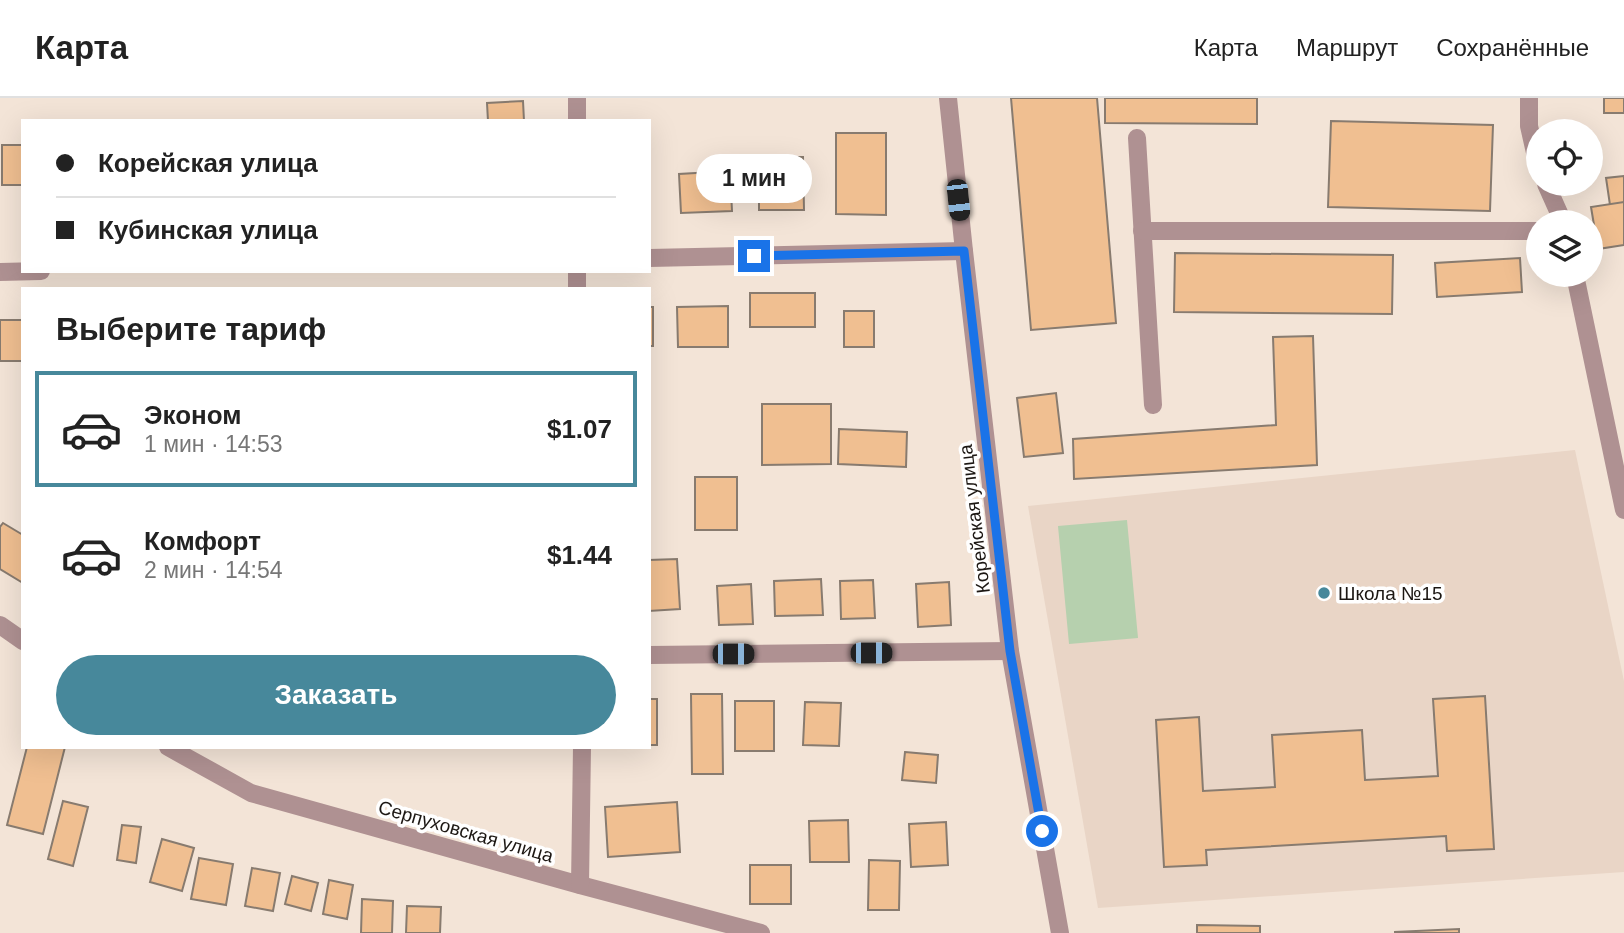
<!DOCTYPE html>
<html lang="ru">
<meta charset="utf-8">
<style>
:root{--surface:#fff;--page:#f2f2f2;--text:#222;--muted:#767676;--line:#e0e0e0;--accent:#47889b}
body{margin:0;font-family:Arial,sans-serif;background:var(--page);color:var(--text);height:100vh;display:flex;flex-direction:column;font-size:26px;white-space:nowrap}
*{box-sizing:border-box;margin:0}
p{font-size:23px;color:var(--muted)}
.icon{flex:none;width:38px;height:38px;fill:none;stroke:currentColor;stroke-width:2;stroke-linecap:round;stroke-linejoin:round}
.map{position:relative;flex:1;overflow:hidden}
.panel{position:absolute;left:21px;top:189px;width:630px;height:462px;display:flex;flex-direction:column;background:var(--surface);border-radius:0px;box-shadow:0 7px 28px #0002}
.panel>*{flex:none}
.banner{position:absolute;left:21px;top:21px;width:630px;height:154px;border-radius:0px;box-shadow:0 7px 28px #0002;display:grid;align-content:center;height:154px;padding:0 35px;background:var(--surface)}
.tools{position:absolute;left:1526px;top:21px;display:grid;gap:14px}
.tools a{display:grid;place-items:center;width:77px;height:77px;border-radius:50%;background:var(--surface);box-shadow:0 7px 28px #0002;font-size:35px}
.end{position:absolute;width:32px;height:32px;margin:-16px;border:9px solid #1a73e8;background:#fff;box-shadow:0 0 0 4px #fff}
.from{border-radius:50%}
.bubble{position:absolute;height:49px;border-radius:24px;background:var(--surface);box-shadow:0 7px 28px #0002;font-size:23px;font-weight:700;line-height:49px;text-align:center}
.car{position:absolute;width:21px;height:42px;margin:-21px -10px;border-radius:9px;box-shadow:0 0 5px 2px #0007;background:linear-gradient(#222 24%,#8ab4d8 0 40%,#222 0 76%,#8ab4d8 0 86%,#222 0)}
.banner b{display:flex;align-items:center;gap:24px;height:66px;font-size:26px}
.banner b+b{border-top:2px solid var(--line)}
.banner i{width:18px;height:18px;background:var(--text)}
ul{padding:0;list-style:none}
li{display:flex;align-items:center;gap:21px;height:116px;margin:0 14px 10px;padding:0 21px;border:4px solid transparent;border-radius:0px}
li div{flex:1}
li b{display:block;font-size:26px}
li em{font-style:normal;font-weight:700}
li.active{border-color:var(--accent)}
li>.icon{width:63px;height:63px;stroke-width:1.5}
h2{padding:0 35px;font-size:32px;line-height:84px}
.button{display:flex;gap:14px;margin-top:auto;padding:14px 35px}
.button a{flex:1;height:80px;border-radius:42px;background:var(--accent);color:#fff;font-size:28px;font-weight:700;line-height:80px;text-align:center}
header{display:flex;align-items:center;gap:42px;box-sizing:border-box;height:98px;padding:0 35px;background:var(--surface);border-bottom:2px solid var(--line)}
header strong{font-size:33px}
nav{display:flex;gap:38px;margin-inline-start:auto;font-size:24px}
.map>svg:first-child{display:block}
</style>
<header>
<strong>Карта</strong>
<nav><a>Карта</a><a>Маршрут</a><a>Сохранённые</a></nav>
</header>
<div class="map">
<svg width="1624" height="835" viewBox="0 0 1624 835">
<rect width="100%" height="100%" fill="#f3e4d7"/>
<polygon fill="#e9d5c6" points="1575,352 1624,583 1624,774 1098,810 1028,408"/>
<polygon fill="#b6d0ae" points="1127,422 1138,540 1069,546 1058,428"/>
<g fill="#f0bf91" stroke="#887b6f" stroke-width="2">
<polygon points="1011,0 1097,0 1116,225 1031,232"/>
<polygon points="1105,0 1257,0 1257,26 1105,25"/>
<rect x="1604" y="0" width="20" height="15"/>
<polygon points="523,3 524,23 488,23 487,5"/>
<polygon points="1331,23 1493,27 1490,113 1328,109"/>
<polygon points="836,35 886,35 886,117 836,116"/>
<rect x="2" y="47" width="21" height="40"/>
<polygon points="759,59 803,59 804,112 759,112"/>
<polygon points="730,73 732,113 681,115 679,76"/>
<polygon points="1624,78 1624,105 1610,107 1606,80"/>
<polygon points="1624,104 1624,147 1598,151 1591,109"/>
<polygon points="1175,155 1393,157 1392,216 1174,214"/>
<polygon points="1520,160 1522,194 1437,199 1435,165"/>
<rect x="750" y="195" width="65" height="34"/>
<polygon points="728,208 728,249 678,249 677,209"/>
<rect x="649" y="209" width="4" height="39"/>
<rect x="844" y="213" width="30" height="36"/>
<rect x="0" y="222" width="23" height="41"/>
<polygon points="1313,238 1317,367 1074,381 1073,341 1276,327 1273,239"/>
<polygon points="1056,295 1063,355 1024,359 1017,300"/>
<polygon points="762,306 831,306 831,366 762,367"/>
<polygon points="839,331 907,334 906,369 838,366"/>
<rect x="695" y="379" width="42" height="53"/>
<polygon points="3,425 23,437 23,485 0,471 0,429"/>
<polygon points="677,461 680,511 649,513 649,462"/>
<polygon points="821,481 823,517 775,518 774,483"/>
<polygon points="873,482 875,520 841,521 840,483"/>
<polygon points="949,484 951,527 918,529 916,486"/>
<polygon points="751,486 753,526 719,527 717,488"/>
<polygon points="691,596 722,596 723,676 692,676"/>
<polygon points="1485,598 1494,751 1447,753 1446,738 1206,752 1207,767 1164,769 1156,622 1199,619 1203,693 1275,689 1272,637 1362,632 1365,682 1438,678 1433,601"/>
<rect x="649" y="601" width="8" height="46"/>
<rect x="735" y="603" width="39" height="50"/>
<polygon points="805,604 841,605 839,648 803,647"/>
<polygon points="27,649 65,649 43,736 7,727"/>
<polygon points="905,654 938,657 936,685 902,682"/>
<polygon points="63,703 88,709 73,768 48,761"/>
<polygon points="677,704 680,754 608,759 605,709"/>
<polygon points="848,722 849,764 810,764 809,723"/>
<polygon points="946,724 948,767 911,769 909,726"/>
<polygon points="122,727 141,729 136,765 117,762"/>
<polygon points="162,741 194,750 182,793 150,784"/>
<polygon points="199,760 233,766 226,807 191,801"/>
<polygon points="869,762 900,763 899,812 868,812"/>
<rect x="750" y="767" width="41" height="39"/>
<polygon points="252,770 280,775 273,813 245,808"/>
<polygon points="292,778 318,785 311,813 285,806"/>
<polygon points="329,782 353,787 347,821 323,816"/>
<polygon points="362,801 393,803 392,835 361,835"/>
<polygon points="407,808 441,809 440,835 406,835"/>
<polygon points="1197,827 1260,828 1260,835 1197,835"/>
<polygon points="1459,831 1459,835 1395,835 1395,834"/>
</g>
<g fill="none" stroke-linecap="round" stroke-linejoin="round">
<g stroke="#af9192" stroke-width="18">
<polyline points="1137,40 1153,307"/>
<polyline points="1142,133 1538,133"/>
</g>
<g stroke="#af9192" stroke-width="18">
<polyline points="948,0 964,153 1010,553 1060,835"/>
<polyline points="1529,0 1529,28 1538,68"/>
<polyline points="577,23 577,0"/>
<polyline points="1546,86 1563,124"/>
<polyline points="649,160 964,153"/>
<polyline points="577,173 577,191"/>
<polyline points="0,174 41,173"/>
<polyline points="1575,177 1624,412"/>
<polyline points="0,527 23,543"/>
<polyline points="649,557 1010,553"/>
<polyline points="168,649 251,695 580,787 761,835"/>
<polyline points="580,787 582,649"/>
</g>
</g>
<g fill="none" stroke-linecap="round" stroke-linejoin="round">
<polyline stroke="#1a73e8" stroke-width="9" points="754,158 964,153 1010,553 1042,733"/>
</g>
<circle fill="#47889b" stroke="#fff" stroke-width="2.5" cx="1324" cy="495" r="7"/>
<g text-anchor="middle" stroke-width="7" stroke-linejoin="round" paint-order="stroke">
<g font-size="19" fill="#1c1713" stroke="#fff">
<text transform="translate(974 421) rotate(-97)" y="7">Корейская улица</text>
<text transform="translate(466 733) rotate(16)" y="7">Серпуховская улица</text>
</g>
<g font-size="19" fill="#1c1713" stroke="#fff" text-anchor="start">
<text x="1338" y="502">Школа №15</text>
</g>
</g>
</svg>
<div class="tools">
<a><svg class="icon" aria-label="locate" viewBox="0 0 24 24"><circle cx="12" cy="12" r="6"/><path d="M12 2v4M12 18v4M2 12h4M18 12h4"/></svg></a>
<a><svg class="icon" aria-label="layers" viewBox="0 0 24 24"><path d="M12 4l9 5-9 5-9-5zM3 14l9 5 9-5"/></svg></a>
</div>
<i class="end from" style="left:1042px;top:733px"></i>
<i class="end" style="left:754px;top:158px"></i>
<div class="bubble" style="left:696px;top:56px;width:116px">1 мин</div>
<i class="car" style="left:958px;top:102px;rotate:174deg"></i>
<i class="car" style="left:871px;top:555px;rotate:90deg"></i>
<i class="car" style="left:733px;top:556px;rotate:90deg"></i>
<div class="banner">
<b><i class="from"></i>Корейская улица</b>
<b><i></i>Кубинская улица</b>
</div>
<section class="panel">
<h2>Выберите тариф</h2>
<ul>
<li class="active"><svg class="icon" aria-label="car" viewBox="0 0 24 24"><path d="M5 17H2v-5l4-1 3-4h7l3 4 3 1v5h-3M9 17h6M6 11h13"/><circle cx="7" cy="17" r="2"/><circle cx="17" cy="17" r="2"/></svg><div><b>Эконом</b><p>1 мин · 14:53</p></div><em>$1.07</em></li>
<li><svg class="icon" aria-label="car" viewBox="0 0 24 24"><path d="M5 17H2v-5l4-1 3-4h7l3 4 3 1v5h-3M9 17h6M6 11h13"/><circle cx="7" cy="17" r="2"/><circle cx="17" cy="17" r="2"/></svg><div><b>Комфорт</b><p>2 мин · 14:54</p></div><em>$1.44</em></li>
</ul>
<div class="button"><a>Заказать</a></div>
</section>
</div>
